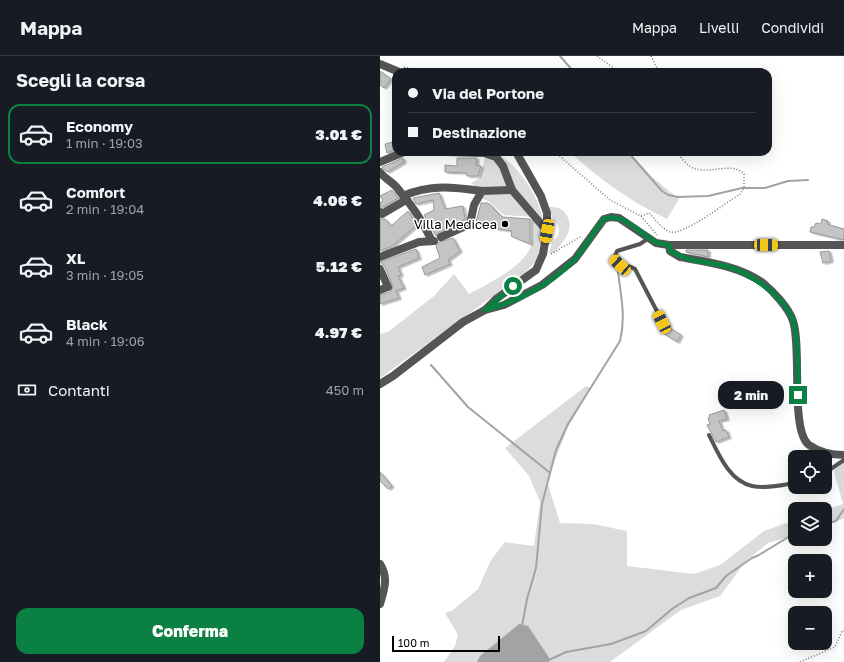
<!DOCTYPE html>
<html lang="it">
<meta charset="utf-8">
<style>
:root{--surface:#171b24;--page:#20242c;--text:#f1f3f6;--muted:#9ea1a6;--line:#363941;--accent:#0b8043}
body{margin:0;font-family:"Golos Text",sans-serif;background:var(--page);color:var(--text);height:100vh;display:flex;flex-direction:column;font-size:15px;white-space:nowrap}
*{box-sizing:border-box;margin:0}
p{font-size:13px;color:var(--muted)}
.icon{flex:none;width:22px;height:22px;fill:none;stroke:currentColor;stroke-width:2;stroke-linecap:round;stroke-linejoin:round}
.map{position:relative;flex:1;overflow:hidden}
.panel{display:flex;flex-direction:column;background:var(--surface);width:380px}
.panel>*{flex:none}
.banner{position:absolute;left:12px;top:12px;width:380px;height:88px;border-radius:12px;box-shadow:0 4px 16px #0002;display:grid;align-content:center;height:88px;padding:0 16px;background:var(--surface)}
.buttons{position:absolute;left:408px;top:394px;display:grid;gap:8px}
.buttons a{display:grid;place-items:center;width:44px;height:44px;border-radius:8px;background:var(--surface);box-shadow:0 4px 16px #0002;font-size:20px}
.scale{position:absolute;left:12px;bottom:10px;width:108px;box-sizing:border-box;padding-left:4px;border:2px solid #000;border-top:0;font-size:11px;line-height:14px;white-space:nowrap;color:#000;-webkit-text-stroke:3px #fff;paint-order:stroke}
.end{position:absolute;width:18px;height:18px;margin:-9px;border:5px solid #0b8043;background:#fff;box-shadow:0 0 0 2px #fff}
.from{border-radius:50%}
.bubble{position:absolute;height:28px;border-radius:12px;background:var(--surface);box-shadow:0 4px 16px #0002;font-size:13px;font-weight:800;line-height:28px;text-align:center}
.car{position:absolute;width:12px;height:24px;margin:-12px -6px;border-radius:5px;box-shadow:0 0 3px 1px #0007;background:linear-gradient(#f5c518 24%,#345 0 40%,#f5c518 0 76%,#345 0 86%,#f5c518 0)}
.banner b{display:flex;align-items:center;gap:14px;height:38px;font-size:15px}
.banner b+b{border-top:1px solid var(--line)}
.banner i{width:10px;height:10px;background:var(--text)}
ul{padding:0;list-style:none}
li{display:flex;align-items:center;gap:12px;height:60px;margin:0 8px 6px;padding:0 8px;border:2px solid transparent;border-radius:12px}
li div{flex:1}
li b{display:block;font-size:15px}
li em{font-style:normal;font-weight:800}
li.active{border-color:var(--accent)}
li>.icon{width:36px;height:36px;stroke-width:1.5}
h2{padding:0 16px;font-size:18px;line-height:48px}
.pay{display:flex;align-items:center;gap:10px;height:44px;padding:0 16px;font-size:15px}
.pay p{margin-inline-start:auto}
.primary-button{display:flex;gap:8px;margin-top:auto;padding:8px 16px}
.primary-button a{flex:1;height:46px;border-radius:12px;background:var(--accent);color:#fff;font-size:16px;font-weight:800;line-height:46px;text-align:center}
header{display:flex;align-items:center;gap:24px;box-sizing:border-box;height:56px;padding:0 20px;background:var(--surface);border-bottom:1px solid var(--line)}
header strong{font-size:19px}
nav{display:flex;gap:22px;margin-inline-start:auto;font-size:14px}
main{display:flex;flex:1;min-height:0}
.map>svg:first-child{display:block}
</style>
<header>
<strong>Mappa</strong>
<nav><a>Mappa</a><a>Livelli</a><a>Condividi</a></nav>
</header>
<main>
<section class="panel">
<h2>Scegli la corsa</h2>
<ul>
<li class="active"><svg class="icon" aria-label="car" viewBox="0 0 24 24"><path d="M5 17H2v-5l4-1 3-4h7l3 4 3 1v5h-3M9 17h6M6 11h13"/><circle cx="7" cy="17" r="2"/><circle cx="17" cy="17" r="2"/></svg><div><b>Economy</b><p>1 min · 19:03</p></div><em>3.01 €</em></li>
<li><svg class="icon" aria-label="car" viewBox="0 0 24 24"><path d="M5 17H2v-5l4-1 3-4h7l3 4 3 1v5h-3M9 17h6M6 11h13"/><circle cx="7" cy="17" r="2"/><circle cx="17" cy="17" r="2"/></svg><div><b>Comfort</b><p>2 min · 19:04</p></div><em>4.06 €</em></li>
<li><svg class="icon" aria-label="car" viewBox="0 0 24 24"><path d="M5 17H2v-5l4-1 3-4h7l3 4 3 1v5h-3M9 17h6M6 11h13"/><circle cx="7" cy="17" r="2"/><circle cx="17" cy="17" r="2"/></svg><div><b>XL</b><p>3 min · 19:05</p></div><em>5.12 €</em></li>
<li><svg class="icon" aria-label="car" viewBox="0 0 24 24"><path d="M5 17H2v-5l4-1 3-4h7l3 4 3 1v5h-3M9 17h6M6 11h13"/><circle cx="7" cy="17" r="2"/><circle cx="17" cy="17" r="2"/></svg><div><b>Black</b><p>4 min · 19:06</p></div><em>4.97 €</em></li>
</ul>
<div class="pay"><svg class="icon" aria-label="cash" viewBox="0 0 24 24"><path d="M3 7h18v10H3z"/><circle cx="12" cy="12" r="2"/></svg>Contanti<p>450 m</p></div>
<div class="primary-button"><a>Conferma</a></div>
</section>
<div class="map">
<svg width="464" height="606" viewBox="0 0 464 606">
<defs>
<filter id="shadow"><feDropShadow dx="2.5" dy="1.5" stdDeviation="0" flood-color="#0004"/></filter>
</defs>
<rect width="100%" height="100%" fill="#fff"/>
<g fill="#dcdcdc">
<path d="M106 96C131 96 157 137 162 160 164 170 162 189 158 200 156 206 149 212 145 217L0 322V278L8 276 54 240 74 218 89 238C106 229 143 211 150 192 154 184 152 171 152 161L124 159 108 145 98 141 97 132 91 127 100 122Z"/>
<path d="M190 96H248L272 121 299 143 287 163C250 145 220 124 190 96Z"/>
<path d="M168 151C178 151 184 152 188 162 194 176 182 186 174 197H169L172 187 178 180 179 175 178 169 173 163Z"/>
<polygon points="206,330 211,332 188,371 167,425 180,467 213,468 247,475 247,510 314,518 340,509 384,475 415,464 415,479 388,487 366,505 340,540 301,554 230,606 64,606 75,590 78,579 65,557 73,554 98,533 111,504 125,486 154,490 160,446 149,420 125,392"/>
<polygon points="464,405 464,462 445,470 445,454 463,448 454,415"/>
</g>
<polygon fill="#a3a3a3" points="139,568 148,570 170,603 168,606 97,606 100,600"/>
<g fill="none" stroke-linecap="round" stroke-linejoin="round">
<g stroke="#a3a3a3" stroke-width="2">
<polyline points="180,0 194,16"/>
<polyline points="248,96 282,135 288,139 298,141 328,140 362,132 385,132 408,125 428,124"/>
<polyline points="51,309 88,351 169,416"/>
<polyline points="445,468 456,465 464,453"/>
<path d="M142 570 147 543 156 512 162 448 176 394 188 368 240 285C246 261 241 240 238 216"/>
<polyline points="165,606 186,596 231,588 266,575 292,553 309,542 336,532 346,520 372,502 379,499 415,477"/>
</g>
</g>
<g fill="#c4c4c4" stroke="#999" filter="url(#shadow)">
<polygon points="0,15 11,23 4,32 0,29"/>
<polygon points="16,85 16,93 7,97 5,88"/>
<polygon points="23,102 24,106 7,116 2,111"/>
<polygon points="77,102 97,102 96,109 101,110 98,120 87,120 87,117 65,116 65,109 77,110"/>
<polygon points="12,134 18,142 3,151 0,151 0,147 3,144 0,140"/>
<polygon points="59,137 65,153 83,150 85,163 59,176 56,180 44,159 54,154 53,144 36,148 33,142"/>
<polygon points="101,147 108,147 122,161 150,163 150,188 131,180 132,175 105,171 96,166"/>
<polygon points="28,155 37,169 12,190 0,195 0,163 5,163 11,170"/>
<polygon points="442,163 448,165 447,168 464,173 464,184 430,176 431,171 434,171 436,167 441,168"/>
<polygon points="73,182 80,195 68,204 70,208 45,219 42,211 60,202 56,190 59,186"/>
<polygon points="36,193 39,202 18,211 21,219 18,220 24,232 16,235 19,242 0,248 0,239 10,236 13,231 5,211 0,206"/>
<polygon points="306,194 328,194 328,201 306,196"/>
<polygon points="449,195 451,205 443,207 440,196"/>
<polygon points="287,270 301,279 297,286 283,277"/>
<polygon points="344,354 347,363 339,365 343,375 346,374 349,381 336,386 327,369 330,368 328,362 330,361 329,359"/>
<polygon points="0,416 12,430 8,433 0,425"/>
</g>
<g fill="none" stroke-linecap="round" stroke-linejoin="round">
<g stroke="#777" stroke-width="1.5" stroke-dasharray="1 2" stroke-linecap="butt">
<polyline points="217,0 235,13 234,16"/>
<polyline points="271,0 279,16"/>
<polyline points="24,11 45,16"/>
<polyline points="175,96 230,144 261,160 277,179"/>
<path d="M261 160 269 157C275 163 282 173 290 176 303 180 347 146 360 138L364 132V118C352 105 330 119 313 112 306 109 301 101 297 96"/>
<polyline points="171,198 202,180"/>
<polyline points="420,606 455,591 462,575 464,575"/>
</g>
<g stroke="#555" stroke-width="4">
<path d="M269 182 260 188 237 195 234 203C242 211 248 208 255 213L282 265"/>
<path d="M329 379C338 397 349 425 372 430 386 433 401 429 415 427"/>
<polyline points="445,417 464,404"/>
</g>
<g stroke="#555" stroke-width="8">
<polyline points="0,8 19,16"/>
<polyline points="68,96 104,97 116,101 123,110 132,134 167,175"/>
<polyline points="0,106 24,96"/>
<path d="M0 116C5 123 13 126 18 133 32 149 43 166 52 185"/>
<path d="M23 140C50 128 73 131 102 135"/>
<polyline points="0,156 2,158 26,144"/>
<polyline points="61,181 90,168 94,149 102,135 132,134"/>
<path d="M289 189 290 195 300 201C328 206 359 210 383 227 393 235 409 252 413 265 422 291 410 375 429 389 439 396 453 399 464 399"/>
<polyline points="0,201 39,186 54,185"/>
<polyline points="0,213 8,231 0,234"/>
<polyline points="105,254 116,243 156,214 163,198 167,175 167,157 161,140 136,96"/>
<path d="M0 508C9 522 4 534 0 548"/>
</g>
<polyline stroke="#555" stroke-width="8" points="0,328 13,320 83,266 105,254 124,249 162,229 195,203 224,163 231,161 239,162 276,187 289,189 464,189"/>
</g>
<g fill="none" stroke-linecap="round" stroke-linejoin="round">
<path stroke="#0b8043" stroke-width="5" d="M133 230 105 254C138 245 171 228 195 203 206 191 213 176 224 163 244 155 260 179 276 186 280 188 285 188 289 189L290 195C308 206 329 206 349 211 372 218 405 241 413 265 419 283 418 319 418 339"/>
</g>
<circle fill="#000" stroke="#fff" stroke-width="1.5" cx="125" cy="168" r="4"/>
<g text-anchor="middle" stroke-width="3" stroke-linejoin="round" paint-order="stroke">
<g font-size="13" fill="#000" stroke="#fff" text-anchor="end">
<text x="117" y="173">Villa Medicea</text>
</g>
</g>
</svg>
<div class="buttons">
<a><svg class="icon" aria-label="locate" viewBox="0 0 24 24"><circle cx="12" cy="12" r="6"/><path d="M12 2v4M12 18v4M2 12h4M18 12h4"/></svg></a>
<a><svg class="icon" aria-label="layers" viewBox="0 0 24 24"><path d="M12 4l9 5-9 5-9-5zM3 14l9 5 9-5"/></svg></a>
<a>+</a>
<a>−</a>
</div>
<div class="scale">100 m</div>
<i class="end from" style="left:133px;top:230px"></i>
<i class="end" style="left:418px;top:339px"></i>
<div class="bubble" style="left:338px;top:325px;width:66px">2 min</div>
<i class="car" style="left:167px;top:175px;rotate:190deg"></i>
<i class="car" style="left:386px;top:189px;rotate:90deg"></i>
<i class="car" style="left:240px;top:209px;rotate:312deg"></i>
<i class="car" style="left:282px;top:266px;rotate:333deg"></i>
<div class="banner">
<b><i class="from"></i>Via del Portone</b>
<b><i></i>Destinazione</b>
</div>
</div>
</main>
